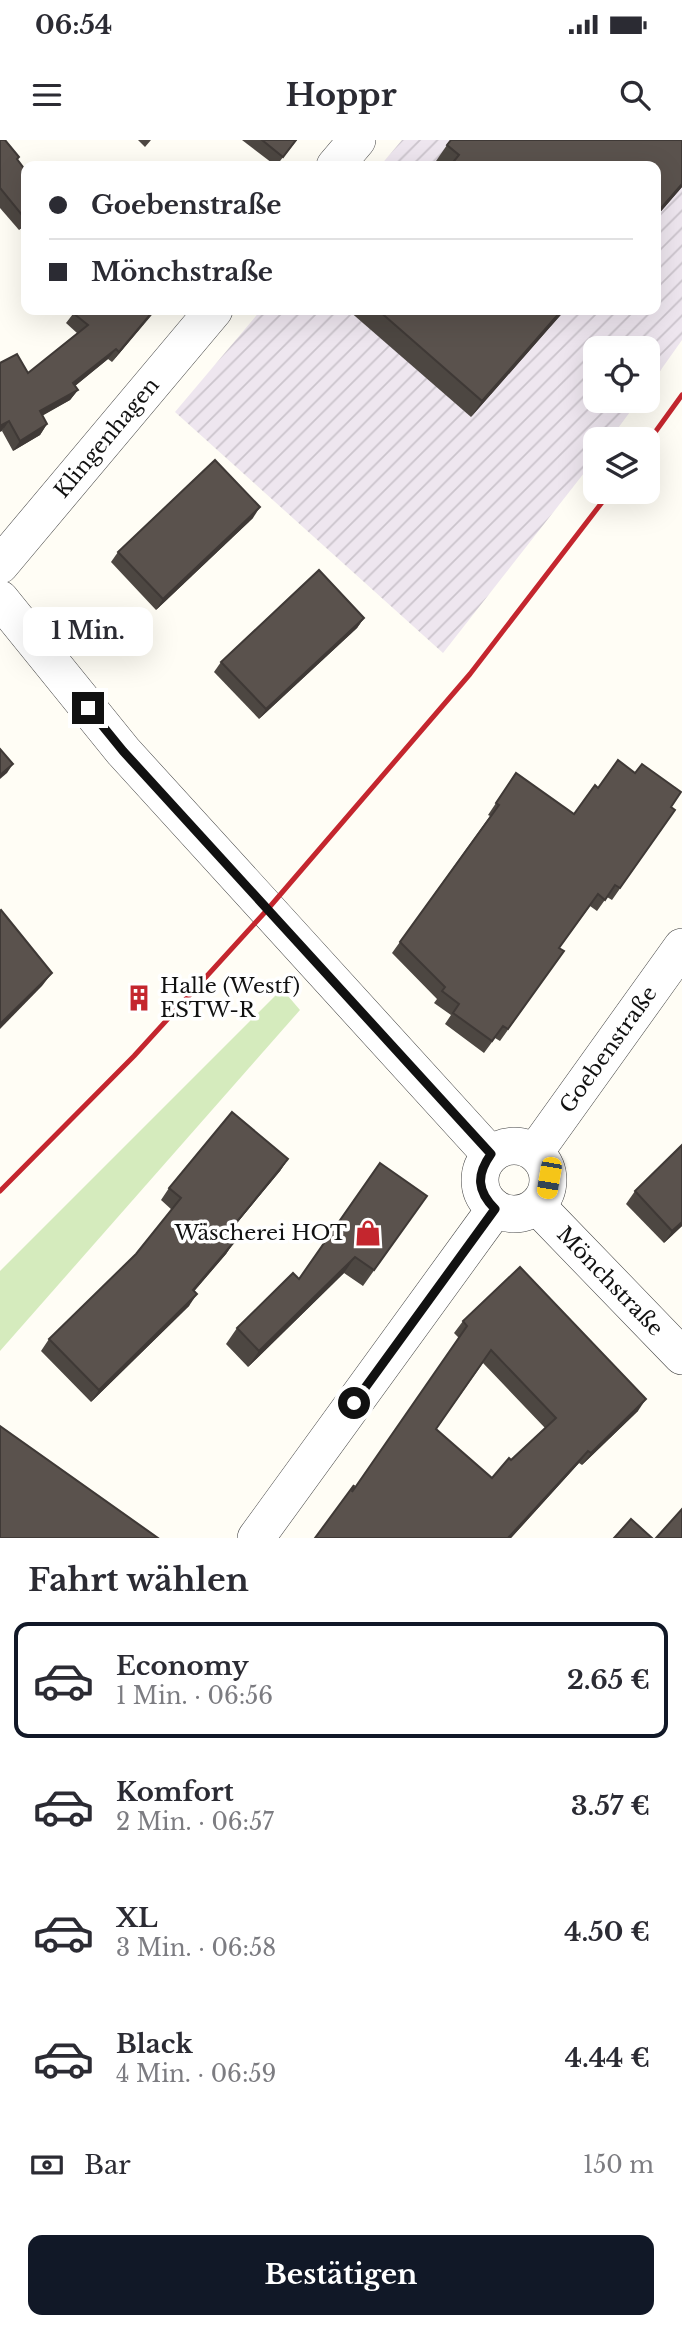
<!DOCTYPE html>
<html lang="de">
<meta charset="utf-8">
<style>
:root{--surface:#fff;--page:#f2f2f3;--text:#2b2b33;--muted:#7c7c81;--line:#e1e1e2;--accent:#111827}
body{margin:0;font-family:"Libre Baskerville",serif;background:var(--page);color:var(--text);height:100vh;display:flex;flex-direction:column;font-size:26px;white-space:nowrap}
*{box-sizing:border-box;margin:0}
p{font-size:23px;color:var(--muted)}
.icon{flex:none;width:38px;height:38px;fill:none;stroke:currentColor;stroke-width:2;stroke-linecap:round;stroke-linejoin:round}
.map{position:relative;height:1398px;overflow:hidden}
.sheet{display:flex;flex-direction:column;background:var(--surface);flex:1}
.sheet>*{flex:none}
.hud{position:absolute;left:21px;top:21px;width:640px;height:154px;border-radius:14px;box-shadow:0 7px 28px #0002;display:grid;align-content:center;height:154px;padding:0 28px;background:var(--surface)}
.buttons{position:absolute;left:583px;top:196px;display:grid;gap:14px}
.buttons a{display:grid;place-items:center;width:77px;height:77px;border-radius:14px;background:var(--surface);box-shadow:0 7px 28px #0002;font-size:35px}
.end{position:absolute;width:32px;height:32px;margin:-16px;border:9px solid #111;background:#fff;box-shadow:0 0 0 4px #fff}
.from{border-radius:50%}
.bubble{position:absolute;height:49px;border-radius:14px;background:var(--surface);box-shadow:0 7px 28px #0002;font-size:23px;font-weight:700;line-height:49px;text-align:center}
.car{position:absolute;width:21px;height:42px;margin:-21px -10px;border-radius:9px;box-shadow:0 0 5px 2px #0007;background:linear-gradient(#f5c518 24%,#345 0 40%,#f5c518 0 76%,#345 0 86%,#f5c518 0)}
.hud b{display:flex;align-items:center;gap:24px;height:66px;font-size:26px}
.hud b+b{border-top:2px solid var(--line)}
.hud i{width:18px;height:18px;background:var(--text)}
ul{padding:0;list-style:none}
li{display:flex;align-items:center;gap:21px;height:116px;margin:0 14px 10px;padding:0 14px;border:4px solid transparent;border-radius:14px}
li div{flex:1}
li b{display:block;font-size:26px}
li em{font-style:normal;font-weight:700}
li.current{border-color:var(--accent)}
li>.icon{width:63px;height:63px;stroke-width:1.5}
h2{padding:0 28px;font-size:32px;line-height:84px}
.pay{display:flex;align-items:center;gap:18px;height:77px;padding:0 28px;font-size:26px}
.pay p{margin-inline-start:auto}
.button{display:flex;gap:14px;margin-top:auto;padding:14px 28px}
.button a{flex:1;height:80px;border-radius:14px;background:var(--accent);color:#fff;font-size:28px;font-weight:700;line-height:80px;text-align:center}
.status{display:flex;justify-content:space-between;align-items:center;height:49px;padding:0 35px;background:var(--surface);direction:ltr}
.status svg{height:19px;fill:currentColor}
header{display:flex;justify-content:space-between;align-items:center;height:91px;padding:0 28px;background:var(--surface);font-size:32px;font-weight:700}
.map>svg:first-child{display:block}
</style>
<div class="status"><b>06:54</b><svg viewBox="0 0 49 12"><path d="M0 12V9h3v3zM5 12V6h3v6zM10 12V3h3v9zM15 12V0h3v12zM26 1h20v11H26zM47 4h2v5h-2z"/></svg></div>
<header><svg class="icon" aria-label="menu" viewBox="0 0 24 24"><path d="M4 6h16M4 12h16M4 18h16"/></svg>Hoppr<svg class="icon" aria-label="search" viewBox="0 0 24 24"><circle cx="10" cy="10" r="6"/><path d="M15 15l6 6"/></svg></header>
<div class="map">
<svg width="682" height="1398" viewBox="0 0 682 1398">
<defs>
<pattern id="industrial-furrows" width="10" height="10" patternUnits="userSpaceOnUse" patternTransform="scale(1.75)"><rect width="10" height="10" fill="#eee6ef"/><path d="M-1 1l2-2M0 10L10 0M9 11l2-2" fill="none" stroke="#cbc4cc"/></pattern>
</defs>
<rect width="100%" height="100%" fill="#fffdf5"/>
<polygon fill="url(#industrial-furrows)" points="402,0 682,0 682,200 648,248 648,208 595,208 595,261 638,261 610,299 595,299 595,319 443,513 175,272 261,170 656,170 656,26 380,26"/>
<polygon fill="#d5ebbd" points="282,849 300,870 0,1211 0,1131"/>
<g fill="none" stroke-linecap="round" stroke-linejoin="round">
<g stroke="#444" stroke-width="38">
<g id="street">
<polyline points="335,26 357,0"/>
<path id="s1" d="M0 425 214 170"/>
<polyline points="0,459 123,611 490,1014"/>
<circle cx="514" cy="1040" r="34"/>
<path id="s2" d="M535 1012 682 807"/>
<path id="s3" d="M537 1066 682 1216"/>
<polyline points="256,1398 495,1069"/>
</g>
</g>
<use href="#street" stroke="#fff" stroke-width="37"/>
<g stroke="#c4262e" stroke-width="5">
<polyline points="648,302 682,255"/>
<polyline points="0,1051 134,916 267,770 470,534 610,352"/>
</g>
</g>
<g fill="#4d4742" fill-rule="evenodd">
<polygon points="0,0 26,31 26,84 19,90 0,68"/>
<polygon points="138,0 151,0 145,7"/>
<polygon points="242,0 297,0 276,26"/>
<polygon points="682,0 682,47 656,77 656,26 442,26 436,21 447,5"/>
<polygon points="76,170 155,170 112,222 108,219 75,246 78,250 70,260 42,276 47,284 40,295 13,311 2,291 28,233 77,193 66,183"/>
<polygon points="348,170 565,170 471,277"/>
<polygon points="253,378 156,470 111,422 118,412"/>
<polygon points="364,478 357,488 259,579 214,532 221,522"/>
<polygon points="516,633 574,674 598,648 671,667 675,670 612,760 607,757 597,771 590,766 559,808 564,811 500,901 495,898 484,913 445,884 451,875 434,863 437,859 392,813 490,676 488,675"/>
<polygon points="288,1019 280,1031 226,1096 234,1102 226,1114 194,1151 189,1166 91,1262 41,1211 49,1199 136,1114 172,1070 161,1060 169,1048"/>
<polygon points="635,1051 682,1086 664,1103 626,1064"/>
<polygon points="427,1056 363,1146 344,1133 248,1227 226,1204 237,1188 299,1139"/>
<path d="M463 1181 638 1271 582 1325 579 1323 511 1398H315L352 1352 459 1198 454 1193ZM483 1223 545 1288 492 1338 436 1289Z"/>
</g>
<g fill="#3f3936">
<polygon points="682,44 682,47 656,77 656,74"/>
<polygon points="26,80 26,84 19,90"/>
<polygon points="155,170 151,176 112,222 119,212"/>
<polygon points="562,170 565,170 471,277 482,261"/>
<polygon points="116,209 108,219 65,254 73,243"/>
<polygon points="78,250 70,260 32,281 40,271"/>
<polygon points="9,281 2,291 0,292 0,286"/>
<polygon points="47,284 40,295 13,311 20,301"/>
<polygon points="260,367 253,378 156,470 163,459"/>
<polygon points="364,478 357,488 259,579 266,569"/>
<polygon points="13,624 7,633 0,639 0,635"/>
<polygon points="52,833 42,846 0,889 0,884"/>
<polygon points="288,1019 280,1031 217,1107 226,1095"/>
<polygon points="682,1082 682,1086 664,1103 672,1091"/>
<polygon points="234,1102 226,1114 185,1162 193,1150"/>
<polygon points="355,1117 344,1133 248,1227 259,1211"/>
<polygon points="197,1154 189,1166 91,1262 99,1250"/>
<polygon points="646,1259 638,1271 582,1325 591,1313"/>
<polygon points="588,1311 579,1323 511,1398 508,1398"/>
</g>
<g fill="#5a524d" stroke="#3f3936" stroke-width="2" fill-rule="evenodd">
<polygon points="0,0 5,0 19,17 17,19 26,31 26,80 0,48"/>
<polygon points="262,0 296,0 283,17"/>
<polygon points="451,0 682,0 682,44 656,74 656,26 450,26 459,15 447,5"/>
<polygon points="76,170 154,170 119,212 116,209 73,243 78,250 40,271 47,284 20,301 9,281 0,286 0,223 17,214 28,233 88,185 73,173"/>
<polygon points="378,170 562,170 482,261"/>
<polygon points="215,320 260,367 163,459 118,412"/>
<polygon points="319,430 364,478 266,569 221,522"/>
<polygon points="0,609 13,624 0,635"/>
<polygon points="618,620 635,633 642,624 681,652 671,667 675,670 620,748 615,745 605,760 598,754 559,808 564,811 508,889 503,886 492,901 453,873 459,864 442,851 445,847 400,802 499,665 496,663 516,633 574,674 595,645 598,648"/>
<polygon points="1,770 52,833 0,884 0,771"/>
<polygon points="232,972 288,1019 226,1095 234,1102 193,1150 197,1154 99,1250 49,1199 136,1114 181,1058 169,1048"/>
<polygon points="682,1005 682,1082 672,1091 635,1051"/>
<polygon points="380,1023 427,1056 374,1130 355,1117 259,1211 237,1188 293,1133 299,1139"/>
<path d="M520 1127 646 1259 591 1313 588 1311 508 1398H315L354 1345 352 1352 467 1186 463 1181ZM491 1210 556 1278 511 1320 509 1318 492 1338 436 1289Z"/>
<polygon points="0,1286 158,1398 0,1398"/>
<polygon points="682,1369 682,1398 656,1398"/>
<polygon points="631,1379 652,1398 614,1398"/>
</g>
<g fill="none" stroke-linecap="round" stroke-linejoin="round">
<path stroke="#111" stroke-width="9" d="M88 568 123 611 491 1014C476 1035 477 1051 495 1069L354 1263"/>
</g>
<defs>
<g id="building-bare" transform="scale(2.1)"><path d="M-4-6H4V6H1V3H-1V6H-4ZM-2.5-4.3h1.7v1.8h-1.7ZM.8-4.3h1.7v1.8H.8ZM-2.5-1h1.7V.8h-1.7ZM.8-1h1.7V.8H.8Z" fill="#c4262e" stroke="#fff" stroke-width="2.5" paint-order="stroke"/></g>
<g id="shop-bare" transform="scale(2.1)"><path d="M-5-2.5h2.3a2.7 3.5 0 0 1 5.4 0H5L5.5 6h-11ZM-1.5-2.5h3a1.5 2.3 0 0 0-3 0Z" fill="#c4262e" stroke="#fff" stroke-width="2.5" paint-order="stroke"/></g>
</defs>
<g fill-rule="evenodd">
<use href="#building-bare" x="139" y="858"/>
<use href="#shop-bare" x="368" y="1093"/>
</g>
<g text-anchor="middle" stroke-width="7" stroke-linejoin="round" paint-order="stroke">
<g font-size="21" fill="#111" stroke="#fff">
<text dy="7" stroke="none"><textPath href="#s1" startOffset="166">Klingenhagen</textPath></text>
<text dy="7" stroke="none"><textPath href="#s2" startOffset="126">Goebenstraße</textPath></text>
<text dy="7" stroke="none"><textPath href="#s3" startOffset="105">Mönchstraße</textPath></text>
</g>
<g font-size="21" fill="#111" stroke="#fff" text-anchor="start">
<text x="160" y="853">Halle (Westf)<tspan x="160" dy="24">ESTW-R</tspan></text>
<text x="347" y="1100" text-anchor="end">Wäscherei HOT</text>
</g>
</g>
</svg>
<div class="buttons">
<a><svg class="icon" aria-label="locate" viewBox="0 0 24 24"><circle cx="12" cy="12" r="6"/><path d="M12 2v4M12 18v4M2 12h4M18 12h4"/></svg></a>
<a><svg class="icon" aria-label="layers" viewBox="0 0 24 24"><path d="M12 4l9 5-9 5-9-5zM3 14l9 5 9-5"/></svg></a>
</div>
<i class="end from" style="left:354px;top:1263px"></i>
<i class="end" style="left:88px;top:568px"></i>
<div class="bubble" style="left:23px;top:467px;width:130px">1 Min.</div>
<i class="car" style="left:549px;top:1038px;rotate:190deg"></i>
<div class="hud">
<b><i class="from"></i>Goebenstraße</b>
<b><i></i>Mönchstraße</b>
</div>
</div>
<section class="sheet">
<h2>Fahrt wählen</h2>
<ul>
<li class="current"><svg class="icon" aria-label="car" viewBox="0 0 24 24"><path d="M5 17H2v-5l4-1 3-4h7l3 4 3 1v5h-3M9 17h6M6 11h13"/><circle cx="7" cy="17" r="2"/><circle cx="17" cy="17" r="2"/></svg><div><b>Economy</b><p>1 Min. · 06:56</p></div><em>2.65 €</em></li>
<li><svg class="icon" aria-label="car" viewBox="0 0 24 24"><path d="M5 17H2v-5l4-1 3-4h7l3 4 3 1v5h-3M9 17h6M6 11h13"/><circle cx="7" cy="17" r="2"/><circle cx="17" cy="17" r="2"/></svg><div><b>Komfort</b><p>2 Min. · 06:57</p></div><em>3.57 €</em></li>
<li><svg class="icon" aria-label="car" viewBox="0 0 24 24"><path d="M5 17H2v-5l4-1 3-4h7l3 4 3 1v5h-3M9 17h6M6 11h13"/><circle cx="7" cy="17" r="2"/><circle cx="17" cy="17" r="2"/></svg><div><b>XL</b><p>3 Min. · 06:58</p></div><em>4.50 €</em></li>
<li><svg class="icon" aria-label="car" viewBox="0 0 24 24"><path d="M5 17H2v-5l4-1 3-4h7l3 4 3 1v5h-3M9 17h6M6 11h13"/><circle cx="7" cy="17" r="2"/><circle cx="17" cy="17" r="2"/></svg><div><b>Black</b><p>4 Min. · 06:59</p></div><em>4.44 €</em></li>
</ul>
<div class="pay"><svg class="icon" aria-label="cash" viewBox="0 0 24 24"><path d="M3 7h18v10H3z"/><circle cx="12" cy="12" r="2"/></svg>Bar<p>150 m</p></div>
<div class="button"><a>Bestätigen</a></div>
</section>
